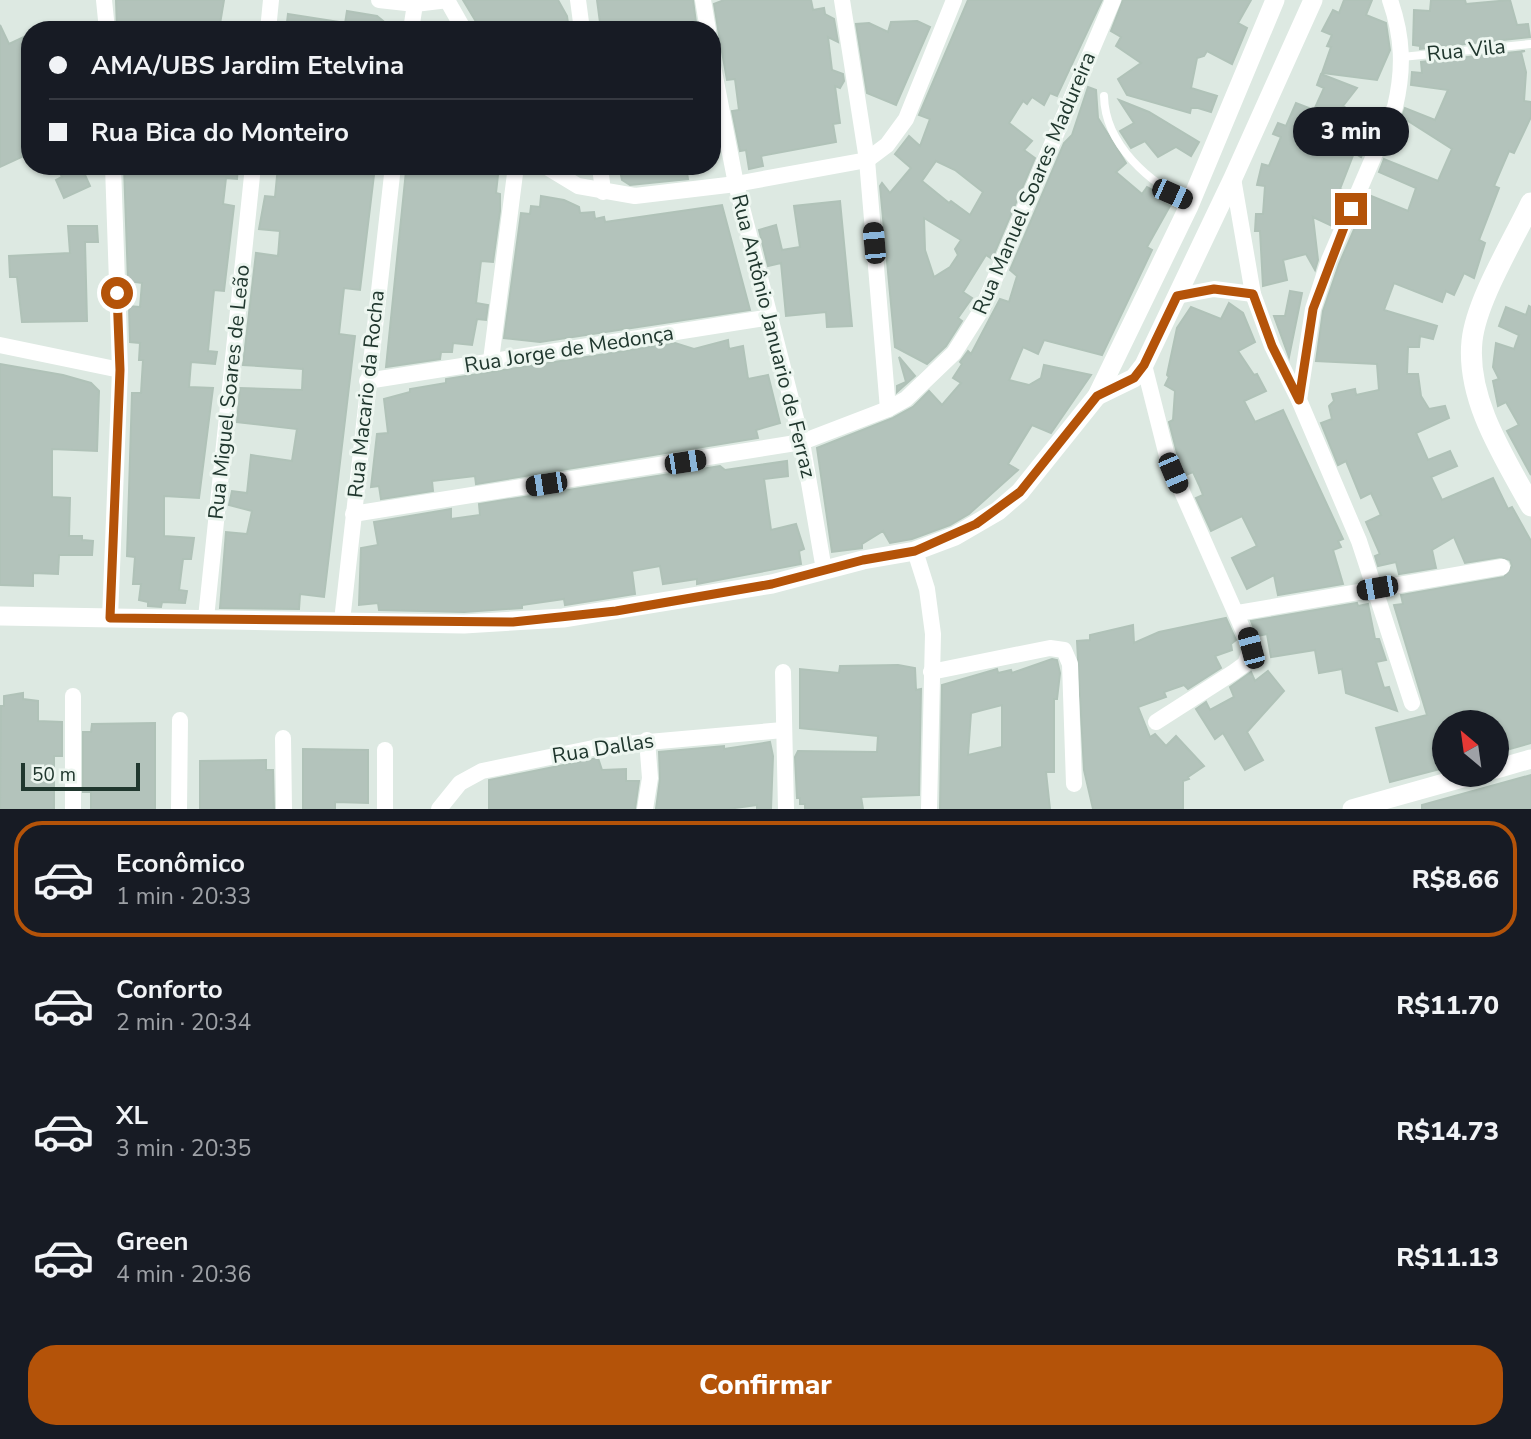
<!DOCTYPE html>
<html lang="pt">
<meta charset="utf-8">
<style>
:root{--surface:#171b24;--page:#242831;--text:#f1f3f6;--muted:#9ea1a6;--line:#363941;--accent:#b45309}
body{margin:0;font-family:"Nunito Sans",sans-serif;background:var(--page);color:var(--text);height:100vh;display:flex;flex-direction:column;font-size:26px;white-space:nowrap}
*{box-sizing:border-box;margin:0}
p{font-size:23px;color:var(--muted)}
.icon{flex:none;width:38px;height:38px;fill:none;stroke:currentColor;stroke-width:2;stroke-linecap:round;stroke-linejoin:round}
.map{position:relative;height:809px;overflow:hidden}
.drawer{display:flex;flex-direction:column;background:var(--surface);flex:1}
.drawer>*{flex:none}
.top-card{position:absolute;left:21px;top:21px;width:700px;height:154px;border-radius:28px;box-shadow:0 2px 5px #0004;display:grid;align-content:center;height:154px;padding:0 28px;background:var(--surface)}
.needle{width:46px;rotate:331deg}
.fabs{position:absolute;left:1432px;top:710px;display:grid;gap:14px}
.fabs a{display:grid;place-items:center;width:77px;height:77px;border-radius:50%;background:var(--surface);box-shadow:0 2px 5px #0004;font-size:35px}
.scale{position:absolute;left:21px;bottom:18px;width:119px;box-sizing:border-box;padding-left:7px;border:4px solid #20372e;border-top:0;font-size:19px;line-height:24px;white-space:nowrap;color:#20372e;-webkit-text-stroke:5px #edf6f0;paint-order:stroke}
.end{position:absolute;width:32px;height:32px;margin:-16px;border:9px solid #b45309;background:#fff;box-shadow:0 0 0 4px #fff}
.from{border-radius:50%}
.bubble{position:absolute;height:49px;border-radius:24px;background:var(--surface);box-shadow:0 2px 5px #0004;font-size:23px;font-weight:800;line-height:49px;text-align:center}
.car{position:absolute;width:21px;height:42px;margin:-21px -10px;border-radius:9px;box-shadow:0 0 5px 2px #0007;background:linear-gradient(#222 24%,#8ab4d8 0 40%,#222 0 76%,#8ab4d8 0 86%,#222 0)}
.top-card b{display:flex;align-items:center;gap:24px;height:66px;font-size:26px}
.top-card b+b{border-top:2px solid var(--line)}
.top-card i{width:18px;height:18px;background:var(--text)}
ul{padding:12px 0 0;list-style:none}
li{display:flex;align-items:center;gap:21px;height:116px;margin:0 14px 10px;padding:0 14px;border:4px solid transparent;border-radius:28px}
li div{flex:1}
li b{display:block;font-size:26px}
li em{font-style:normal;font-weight:800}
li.on{border-color:var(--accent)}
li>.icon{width:63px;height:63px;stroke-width:1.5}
.button{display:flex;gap:14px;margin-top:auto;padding:14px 28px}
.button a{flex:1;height:80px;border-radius:28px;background:var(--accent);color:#fff;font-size:28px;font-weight:800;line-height:80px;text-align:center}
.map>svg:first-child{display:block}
</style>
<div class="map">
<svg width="1531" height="809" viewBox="0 0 1531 809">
<rect width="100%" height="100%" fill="#dde9e2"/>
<g fill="#b3c3bb" stroke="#b0c2b8" stroke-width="2" fill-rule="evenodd">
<polygon points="116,0 224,0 219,30 117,30"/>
<polygon points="463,0 558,0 567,16 569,30 481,30"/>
<polygon points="597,0 693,0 697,30 601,30"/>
<polygon points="724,0 811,0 813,10 824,8 825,14 834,19 838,42 828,37 832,70 843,74 844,81 840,88 835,86 840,123 833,124 836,142 761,156 763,166 749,169 746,150 740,151 732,111 739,110 735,79 727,80 719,35 714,4"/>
<path d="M968 0H1102L1057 96 1050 93 1044 105 1032 97 1027 104 1023 101 1009 123 1032 141 1024 150 1035 158 992 259 986 255 963 292 972 298 958 318 962 321 946 346 927 364 895 347 880 186 882 183 890 193 911 168 895 154 909 136 920 146 930 119 919 115ZM936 161 955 170 983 192 970 215 951 201 949 203 922 181ZM924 218 961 240 955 249 958 255 950 267 934 277 925 250Z"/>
<polygon points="1123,0 1251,0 1238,23 1247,28 1232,64 1207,51 1204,56 1197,58 1191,88 1217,96 1211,112 1198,108 1191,108 1190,113 1127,95 1118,79 1141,63 1116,46 1121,37 1111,31"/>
<polygon points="1344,0 1372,0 1366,15 1386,23 1390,50 1377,80 1322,73 1331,47 1327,46 1332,35 1322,31 1333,10 1339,13"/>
<polygon points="1431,0 1465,0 1466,4 1510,0 1517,25 1528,24 1530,37 1420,49 1420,46 1413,45 1414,10 1430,11"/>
<polygon points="347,11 377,16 394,30 344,30"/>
<polygon points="288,14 340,22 340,30 286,30"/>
<polygon points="917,21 930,27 896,105 867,93 856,24 869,23 888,32 891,22"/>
<polygon points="0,25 9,44 30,34 30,153 0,167"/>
<polygon points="1525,51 1521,52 1526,72 1524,101 1531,102 1531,117 1514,153 1509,151 1494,186 1499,188 1479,240 1485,243 1474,278 1464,273 1454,295 1446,291 1442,302 1394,283 1384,310 1437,326 1433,339 1420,336 1419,347 1408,347 1407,374 1418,374 1421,396 1429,409 1445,406 1449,418 1416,433 1428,460 1450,451 1457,466 1431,477 1442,500 1493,478 1508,509 1512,507 1531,541 1531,743 1496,753 1496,723 1444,723 1444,768 1390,782 1376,728 1427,715 1394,605 1403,604 1401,595 1504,577 1512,566 1510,560 1501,557 1465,563 1454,537 1432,550 1436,568 1399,574 1396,562 1378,566 1375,556 1380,554 1366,522 1381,515 1371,493 1361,498 1346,461 1338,465 1321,423 1332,419 1329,406 1334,401 1332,394 1355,389 1356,395 1379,390 1377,364 1316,361 1323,311 1339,264 1369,195 1408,211 1416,188 1379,172 1384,159 1438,181 1452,149 1402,117 1405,108 1435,120 1448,90 1411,85 1412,72 1422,73 1421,62"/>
<polygon points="1321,74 1357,88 1343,106 1375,126 1361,157 1354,153 1340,189 1347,192 1332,226 1313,217 1318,260 1315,270 1306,254 1283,260 1287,280 1263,286 1260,231 1255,231 1256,214 1263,214 1265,186 1257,185 1262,164 1269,166 1281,137 1273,134 1278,123 1286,126 1296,103 1314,110 1324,88 1317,85"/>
<polygon points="1088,87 1096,90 1098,118 1126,163 1116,172 1142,194 1147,187 1167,198 1164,203 1170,206 1147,247 1152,250 1102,355 1044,340 1038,354 1023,347 1009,380 1029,385 1041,378 1044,365 1091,375 1051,433 1032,425 1008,464 1018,470 969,514 950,525 912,539 890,543 883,531 862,544 862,548 832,552 817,448 893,418 913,407 929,391 942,405 961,383 953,378 962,364 960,362 968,351 971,354 1000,299 1009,302 1017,276 1010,270 1064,143 1072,135"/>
<polygon points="1119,100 1149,112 1199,142 1191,156 1176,147 1158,157 1145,141 1131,148 1120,131 1134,123"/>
<polygon points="57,166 81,166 90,186 64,198 56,180 62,177"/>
<polygon points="124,166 149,166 149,171 181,174 181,166 238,166 237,179 226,178 223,204 234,206 224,291 214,290 208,351 217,352 215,364 191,362 189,387 213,388 199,498 164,496 164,536 194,538 191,559 183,559 179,590 187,591 185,603 162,602 161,607 148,606 148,602 139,600 141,584 133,584 135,557 127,556 132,393 141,393 143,360 139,360 140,343 130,342 129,306 140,307 142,283 128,281"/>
<polygon points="278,166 365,166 365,174 374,175 360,290 344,288 339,334 355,336 324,597 300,594 299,609 220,608 226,532 247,534 252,511 229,505 232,491 247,493 251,455 292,461 297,429 237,422 240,388 302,390 303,369 243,365 256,253 278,256 280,231 259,229 265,196 275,197"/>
<polygon points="418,166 499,166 496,193 500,194 500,211 493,262 481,261 476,303 488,305 486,320 477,319 472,345 453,343 452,352 441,352 440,359 386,367 406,171 417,173"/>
<polygon points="619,166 686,166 688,179 630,185 622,180"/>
<polygon points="541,196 564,200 579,207 580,213 594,212 595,219 604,217 605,222 722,205 750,310 540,342 504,338 521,213 530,214 531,206 540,207"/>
<polygon points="840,201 852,326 827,327 826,312 786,316 781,263 768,266 759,230 776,225 782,250 800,247 794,206"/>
<polygon points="68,226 97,226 98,242 85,242 87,321 22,322 17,277 10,277 9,256 70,253"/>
<polygon points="1290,291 1302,293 1289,357 1274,316 1285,316"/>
<polygon points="1229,303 1243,313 1255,342 1238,351 1254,375 1257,374 1266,391 1244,401 1255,422 1283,410 1343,539 1338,541 1341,547 1333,550 1343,584 1278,595 1274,575 1247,589 1232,558 1257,546 1242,516 1211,531 1196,498 1203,495 1199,485 1193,472 1186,475 1178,457 1169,422 1173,420 1175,391 1165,385 1169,377 1167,375 1177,328 1191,307 1221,319"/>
<polygon points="1529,306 1531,307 1531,475 1507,431 1519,425 1506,402 1498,406 1493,381 1499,379 1493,367 1496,343 1514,349 1519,335 1499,326 1506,307 1526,315"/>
<polygon points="728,340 729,349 743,346 748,379 768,375 780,423 756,430 758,438 476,484 475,476 432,481 433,491 381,499 379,486 371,487 377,434 388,433 384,399 410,392 410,389 446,383 446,379 675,343 694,349"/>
<polygon points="899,357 915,376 897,392 897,386 906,382"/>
<polygon points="0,364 63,375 91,383 99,391 97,451 52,449 52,497 70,498 69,536 82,536 82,540 93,541 92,555 59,555 58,574 33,573 33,586 0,585"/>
<polygon points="787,461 788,476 764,479 771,530 796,524 804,549 799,551 801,564 697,584 697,579 663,584 660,566 632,571 635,594 565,605 564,599 522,605 522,608 464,612 379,610 378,603 359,605 361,548 378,545 374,522 451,509 451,519 480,515 479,504 720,466 725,470"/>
<polygon points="1357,603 1358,606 1368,604 1375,639 1379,639 1386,660 1376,662 1384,688 1389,687 1397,711 1346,693 1342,669 1319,673 1315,650 1271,657 1267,634 1257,636 1251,621"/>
<polygon points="1226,618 1236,640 1231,644 1232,650 1215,656 1221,668 1188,689 1184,685 1164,692 1166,697 1138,707 1150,737 1155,734 1166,746 1176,736 1204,766 1188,777 1189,779 1183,781 1183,809 1093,809 1084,770 1077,641 1090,640 1090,635 1133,625 1134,643 1159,632"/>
<path d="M1052 659 1057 660 1060 673 1057 699H1054V772H1046L1050 809H940L942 685 997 669 998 673 1011 670 1012 673ZM1002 705V747L968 755 971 713Z"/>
<polygon points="898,665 915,668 916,690 921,689 919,795 861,797 863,809 805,809 805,804 800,804 800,798 797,798 795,757 798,751 877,752 878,736 800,728 800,669 839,673 840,666"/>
<polygon points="1268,671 1284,691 1247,732 1263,760 1245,770 1223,733 1215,739 1196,709 1206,702 1210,710 1234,697 1230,687 1251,672 1255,681"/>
<polygon points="23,693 23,699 38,701 38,721 62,722 62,756 54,756 54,809 0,809 1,706 4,706 4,696"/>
<polygon points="155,723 155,809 91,809 91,792 83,792 83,732 91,732 92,724"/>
<polygon points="770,742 773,756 771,809 757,809 757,805 728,809 656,809 660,779 659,752 724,746 724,749"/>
<polygon points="303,749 368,750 368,803 335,802 335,809 303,809"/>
<polygon points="598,758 602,770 626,769 626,781 639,781 635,809 489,809 489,780"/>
<polygon points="266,760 266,770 273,770 274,809 200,809 200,761"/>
<polygon points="1531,775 1531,809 1422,809 1422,805"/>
</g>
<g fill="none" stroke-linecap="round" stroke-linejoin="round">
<g stroke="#fff" stroke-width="8">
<polyline points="1402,57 1530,44"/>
<path d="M1104 96C1105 145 1150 184 1191 202"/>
</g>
<g stroke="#fff" stroke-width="16">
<polyline points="104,0 107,30"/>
<polyline points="379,0 415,4 448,0"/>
<polyline points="447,0 464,30"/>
<polyline points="578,0 582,30"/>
<polyline points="703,0 708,30"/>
<polyline points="842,0 867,160 888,409"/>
<polyline points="268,30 271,0"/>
<polyline points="411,30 415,4"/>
<polyline points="712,61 736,184 802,442 824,570"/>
<polyline points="545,166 578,186 635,196 736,184 867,160 887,145 906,119 954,0"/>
<polyline points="600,166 603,192"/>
<polyline points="1233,178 1253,294 1272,346 1299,400 1359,541 1412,703"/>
<polyline points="1177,296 1214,289 1253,294"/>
<polyline points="0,345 120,370"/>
<polyline points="491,360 516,166"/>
<polyline points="1144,365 1168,460 1251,648 1245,664 1234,672 1156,722"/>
<polyline points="367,381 771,317"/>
<path d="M1299 400 1313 309 1329 260 1395 107C1404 69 1403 37 1390 0"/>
<polyline points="353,514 802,442 888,409 906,399 954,353 982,309 1113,0"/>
<polyline points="915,551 927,589 933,634 929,809"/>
<polyline points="1238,613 1502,567"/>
<polyline points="110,618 120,370 113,166"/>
<polyline points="206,618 253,166"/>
<polyline points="342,621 393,166"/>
<polyline points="783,672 786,809"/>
<polyline points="931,672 1050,648 1064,650 1070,664 1074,784"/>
<polyline points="73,696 73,809"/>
<polyline points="283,738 284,809"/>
<polyline points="385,750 385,809"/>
<polyline points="179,809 180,720"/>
<polyline points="439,809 460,783 482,771 603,746 783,730"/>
<polyline points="645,809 650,778 647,740"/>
</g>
<g stroke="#fff" stroke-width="19">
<polyline points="1097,396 1134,378 1144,365 1233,178 1313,0"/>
<polyline points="0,616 464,624 563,618 772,584 863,560 915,551 955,536 998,511 1020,492 1097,396 1189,206 1275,0"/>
<polyline points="1496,769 1531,759"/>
<polyline points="1352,809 1473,775"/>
</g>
<path stroke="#fff" stroke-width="21" d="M1531 203C1513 241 1476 301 1472 341 1466 399 1504 457 1531 506"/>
</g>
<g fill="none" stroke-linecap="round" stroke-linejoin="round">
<polyline stroke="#b45309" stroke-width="9" points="117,293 120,370 110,618 513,622 616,611 772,584 863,560 915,551 976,524 1020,492 1097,396 1134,378 1144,365 1177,296 1214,289 1253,294 1272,346 1299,400 1313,309 1351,209"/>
</g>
<g text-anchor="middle" stroke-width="6" stroke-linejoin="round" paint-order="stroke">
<g font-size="21" fill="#20372e" stroke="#edf6f0">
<text transform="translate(1466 50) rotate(-6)" y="7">Rua Vila</text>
<text transform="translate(1034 183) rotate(-67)" y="7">Rua Manuel Soares Madureira</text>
<text transform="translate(774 336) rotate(76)" y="7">Rua Antônio Januario de Ferraz</text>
<text transform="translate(569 349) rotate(-9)" y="7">Rua Jorge de Medonça</text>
<text transform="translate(229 392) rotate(-84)" y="7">Rua Miguel Soares de Leão</text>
<text transform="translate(366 394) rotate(-84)" y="7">Rua Macario da Rocha</text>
<text transform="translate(603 748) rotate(-9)" y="7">Rua Dallas</text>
</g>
</g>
</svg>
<div class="fabs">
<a><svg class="needle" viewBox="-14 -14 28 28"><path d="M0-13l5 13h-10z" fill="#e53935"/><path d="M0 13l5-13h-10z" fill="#9ea1a6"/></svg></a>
</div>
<div class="scale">50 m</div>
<i class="end from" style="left:117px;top:293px"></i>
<i class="end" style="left:1351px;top:209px"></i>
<div class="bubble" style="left:1293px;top:107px;width:116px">3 min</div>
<i class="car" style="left:1172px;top:194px;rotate:114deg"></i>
<i class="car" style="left:874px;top:243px;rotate:355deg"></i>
<i class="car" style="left:685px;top:462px;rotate:81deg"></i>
<i class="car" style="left:1173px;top:473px;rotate:157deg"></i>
<i class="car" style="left:546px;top:484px;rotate:261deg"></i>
<i class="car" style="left:1377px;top:588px;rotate:260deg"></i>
<i class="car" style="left:1251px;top:648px;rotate:345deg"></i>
<div class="top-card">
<b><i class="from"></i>AMA/UBS Jardim Etelvina</b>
<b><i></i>Rua Bica do Monteiro</b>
</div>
</div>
<section class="drawer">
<ul>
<li class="on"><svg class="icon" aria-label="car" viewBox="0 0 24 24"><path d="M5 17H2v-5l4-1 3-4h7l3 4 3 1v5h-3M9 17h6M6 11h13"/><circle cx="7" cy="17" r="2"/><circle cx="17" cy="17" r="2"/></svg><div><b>Econômico</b><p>1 min · 20:33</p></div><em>R$8.66</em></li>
<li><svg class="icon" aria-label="car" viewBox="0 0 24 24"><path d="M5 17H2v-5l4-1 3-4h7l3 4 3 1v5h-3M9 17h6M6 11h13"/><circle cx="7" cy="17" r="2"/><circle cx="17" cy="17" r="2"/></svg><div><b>Conforto</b><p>2 min · 20:34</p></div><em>R$11.70</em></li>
<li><svg class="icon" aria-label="car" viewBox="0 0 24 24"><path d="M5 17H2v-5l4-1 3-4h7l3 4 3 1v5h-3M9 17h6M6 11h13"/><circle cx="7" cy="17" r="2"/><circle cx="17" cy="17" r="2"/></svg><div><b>XL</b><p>3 min · 20:35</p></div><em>R$14.73</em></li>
<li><svg class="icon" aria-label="car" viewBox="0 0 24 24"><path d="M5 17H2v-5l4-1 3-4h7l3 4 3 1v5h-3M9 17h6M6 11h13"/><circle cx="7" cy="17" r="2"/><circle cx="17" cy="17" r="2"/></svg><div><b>Green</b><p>4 min · 20:36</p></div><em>R$11.13</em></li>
</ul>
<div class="button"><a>Confirmar</a></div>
</section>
